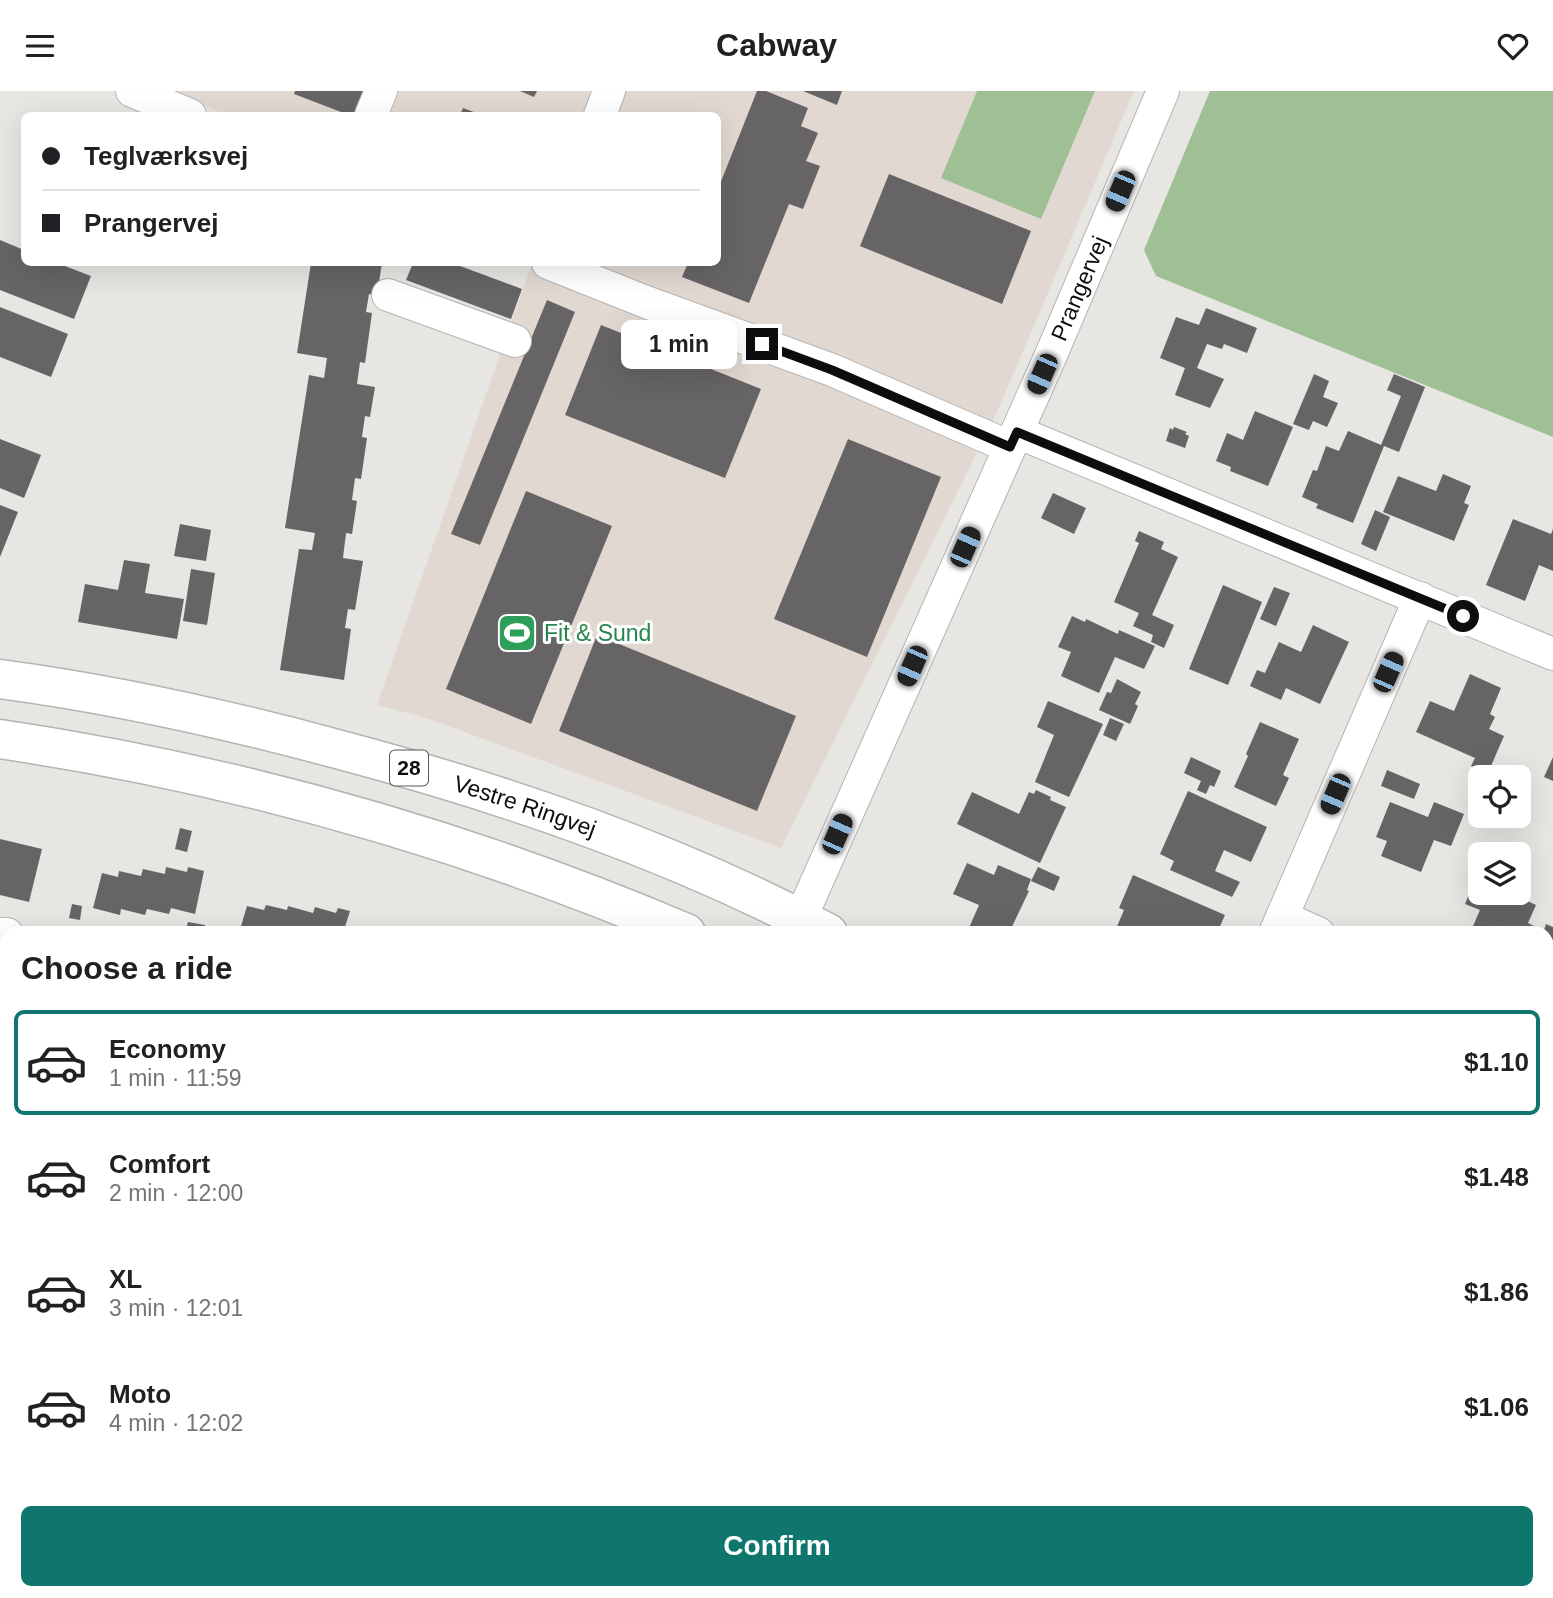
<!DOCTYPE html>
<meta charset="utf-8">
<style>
:root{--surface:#fff;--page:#f2f2f2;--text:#202124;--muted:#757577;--line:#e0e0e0;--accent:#0f766e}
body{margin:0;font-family:Helvetica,sans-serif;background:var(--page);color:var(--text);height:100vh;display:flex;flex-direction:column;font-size:26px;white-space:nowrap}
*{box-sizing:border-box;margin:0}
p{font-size:23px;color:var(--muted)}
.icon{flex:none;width:38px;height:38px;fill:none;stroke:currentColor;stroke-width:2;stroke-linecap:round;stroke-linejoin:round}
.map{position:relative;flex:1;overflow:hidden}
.panel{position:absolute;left:0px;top:835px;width:1554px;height:674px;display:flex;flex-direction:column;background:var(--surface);border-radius:21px 21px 0 0;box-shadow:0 7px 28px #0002}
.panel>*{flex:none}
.banner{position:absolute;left:21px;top:21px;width:700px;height:154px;border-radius:10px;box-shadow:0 7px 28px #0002;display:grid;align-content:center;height:154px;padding:0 21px;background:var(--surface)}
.controls{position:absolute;left:1468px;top:674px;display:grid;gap:14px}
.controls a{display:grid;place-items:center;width:63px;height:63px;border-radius:10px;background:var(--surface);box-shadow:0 7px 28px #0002;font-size:35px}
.end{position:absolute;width:32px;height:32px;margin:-16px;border:9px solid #0e0d0d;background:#fff;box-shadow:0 0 0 4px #fff}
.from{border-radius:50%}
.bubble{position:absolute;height:49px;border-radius:10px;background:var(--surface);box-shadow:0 7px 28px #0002;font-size:23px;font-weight:700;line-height:49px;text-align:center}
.car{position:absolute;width:21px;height:42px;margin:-21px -10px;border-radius:9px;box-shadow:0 0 5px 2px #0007;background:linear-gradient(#222 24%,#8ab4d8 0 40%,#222 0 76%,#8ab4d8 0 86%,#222 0)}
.banner b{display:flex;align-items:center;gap:24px;height:66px;font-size:26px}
.banner b+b{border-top:2px solid var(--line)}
.banner i{width:18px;height:18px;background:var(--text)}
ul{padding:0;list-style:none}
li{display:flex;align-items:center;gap:21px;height:105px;margin:0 14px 10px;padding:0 7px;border:4px solid transparent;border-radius:10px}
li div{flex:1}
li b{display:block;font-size:26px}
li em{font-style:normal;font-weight:700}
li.selected{border-color:var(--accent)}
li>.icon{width:63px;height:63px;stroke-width:1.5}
h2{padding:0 21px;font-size:32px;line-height:84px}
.cta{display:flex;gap:14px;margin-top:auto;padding:14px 21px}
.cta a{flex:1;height:80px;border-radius:10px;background:var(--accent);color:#fff;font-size:28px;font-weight:700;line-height:80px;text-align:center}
header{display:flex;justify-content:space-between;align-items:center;height:91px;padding:0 21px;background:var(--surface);font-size:32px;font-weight:700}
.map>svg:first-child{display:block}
</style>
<header><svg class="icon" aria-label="menu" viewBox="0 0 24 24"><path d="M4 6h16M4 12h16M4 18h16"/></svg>Cabway<svg class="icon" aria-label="heart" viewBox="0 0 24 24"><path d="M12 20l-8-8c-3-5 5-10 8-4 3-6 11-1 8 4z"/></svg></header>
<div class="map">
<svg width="1553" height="1507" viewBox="0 0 1553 1507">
<rect width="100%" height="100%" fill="#e8e6e3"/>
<polygon fill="#e1d8d1" points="169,0 1134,0 997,321 781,757 429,628 377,614 532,172 718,172 718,24 227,24"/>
<g fill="#9fc095">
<polygon points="977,0 1095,0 1041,128 941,87"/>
<polygon points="1210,0 1553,0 1553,346 1156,185 1144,159"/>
</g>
<g fill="#676465">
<polygon points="295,0 376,0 366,24 349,24 294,3"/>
<polygon points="520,0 537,0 534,6"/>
<polygon points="757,0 766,0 808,17 801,35 818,42 806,70 820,75 803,118 789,113 749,212 682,186 688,172 718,172 718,98"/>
<polygon points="803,0 842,0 837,14"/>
<polygon points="463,17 482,24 460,24"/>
<polygon points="889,83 1031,140 1002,213 860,155"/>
<polygon points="0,149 24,159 24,172 57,172 91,185 74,228 0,199"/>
<polygon points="311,172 382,172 377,204 369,203 366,221 372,222 365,272 360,271 357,293 375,296 370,326 365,325 362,346 367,347 361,388 355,387 352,409 357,410 352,443 346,442 343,467 363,470 355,519 348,518 345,537 351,538 344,589 280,579 299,458 312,459 315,442 285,437 309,284 324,287 327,267 297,262"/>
<polygon points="413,172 452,172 522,198 511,228 406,189"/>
<polygon points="547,209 575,221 480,454 451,443"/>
<polygon points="0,216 68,243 51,286 0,266"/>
<polygon points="1206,217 1257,237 1247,262 1224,253 1222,258 1207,253 1197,277 1224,288 1210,317 1175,304 1185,277 1160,267 1176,226 1199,234"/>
<polygon points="601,234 761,298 725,387 565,324"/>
<polygon points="1314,283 1329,290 1323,306 1338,312 1327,336 1313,330 1309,339 1293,333"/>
<polygon points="1394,283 1425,296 1399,361 1384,355 1353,432 1316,417 1318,413 1302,406 1313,379 1317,380 1326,355 1339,360 1348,340 1381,354 1401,305 1387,299"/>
<polygon points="1255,320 1293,336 1268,395 1230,380 1231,376 1216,370 1227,342 1243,349"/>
<polygon points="1174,336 1187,341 1185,343 1189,345 1185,357 1166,350 1170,337 1173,339"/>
<polygon points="0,348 41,364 24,407 0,397"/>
<polygon points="848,348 941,386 867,566 774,528"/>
<polygon points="1443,383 1471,395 1464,412 1469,414 1454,450 1383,421 1398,385 1436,400"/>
<polygon points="526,400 612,435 531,633 446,598"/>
<polygon points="1053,402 1086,417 1074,443 1041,427"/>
<polygon points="0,414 18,421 0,466"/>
<polygon points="1375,419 1390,426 1376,460 1361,453"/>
<polygon points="1513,428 1551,443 1553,438 1553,480 1539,474 1525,510 1486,494"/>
<polygon points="180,433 211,439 206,470 174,465"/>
<polygon points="1139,440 1164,451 1161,458 1178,466 1152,524 1174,534 1164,557 1151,551 1153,544 1133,535 1139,522 1114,511 1139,452 1135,450"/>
<polygon points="124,469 150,473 145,502 184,508 177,548 78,531 85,493 118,499"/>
<polygon points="191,478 215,482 207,534 183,530"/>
<polygon points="1223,494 1262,511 1228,594 1189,578"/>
<polygon points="1274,496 1290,502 1276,535 1260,528"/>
<polygon points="1072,525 1085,531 1086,528 1118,543 1119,539 1155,555 1144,578 1115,566 1099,602 1061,585 1071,561 1058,556"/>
<polygon points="1313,534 1349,551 1320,613 1286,597 1281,609 1250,595 1257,579 1265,582 1279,551 1301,561"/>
<polygon points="597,544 796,625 757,720 559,640"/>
<polygon points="1470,583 1501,597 1490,623 1495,626 1489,638 1504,645 1488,682 1471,675 1475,667 1416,641 1430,610 1454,620"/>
<polygon points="1117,588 1141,601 1135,613 1138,615 1130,633 1099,619 1107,601 1111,602"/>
<polygon points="1048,610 1103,633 1069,706 1035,691 1054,644 1037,636"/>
<polygon points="1110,627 1124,633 1116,650 1103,644"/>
<polygon points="1260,631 1299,648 1283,684 1289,687 1276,715 1234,696 1248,665 1246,663"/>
<polygon points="1191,666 1221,680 1214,696 1210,694 1206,703 1197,699 1201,690 1184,682"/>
<polygon points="1553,666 1553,690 1544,686"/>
<polygon points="1387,679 1420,693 1414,708 1381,695"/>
<polygon points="1036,699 1051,706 1050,709 1066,716 1040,772 957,733 972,701 1019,723 1029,701 1034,703"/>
<polygon points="1188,700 1267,736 1251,771 1224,759 1215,780 1240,791 1232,806 1170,779 1174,770 1160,763"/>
<polygon points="1390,711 1428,726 1434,711 1464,723 1451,755 1434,749 1421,781 1381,765 1387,750 1376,746"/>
<polygon points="180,737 192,740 187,761 175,758"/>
<polygon points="0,748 42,758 29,811 0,804"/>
<polygon points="967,772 994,784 998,774 1031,788 1027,799 1029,800 1009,842 973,842 968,839 979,814 953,803"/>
<polygon points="166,776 187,781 188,776 204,780 195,823 171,817 169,823 147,818 145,824 121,818 120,824 93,817 102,782 118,786 119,780 141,785 143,778 165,783"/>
<polygon points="1038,776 1060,786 1054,800 1031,790"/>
<polygon points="1480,776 1480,802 1515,802 1514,804 1536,814 1528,832 1536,836 1533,842 1470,842 1480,819 1465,813"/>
<polygon points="1133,784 1225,824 1217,842 1115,840 1124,819 1119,817"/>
<polygon points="72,813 82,815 80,829 69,827"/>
<polygon points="266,814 287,819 288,815 313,822 315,816 336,822 338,817 350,820 343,842 239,842 247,815 264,819"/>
<polygon points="188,831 205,834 203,842 185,842"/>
<polygon points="1546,833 1553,836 1553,894 1547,892 1547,842 1543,842"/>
<polygon points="1547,1065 1553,1067 1547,1081"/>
<polygon points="0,1441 7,1443 7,1484 0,1481"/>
<polygon points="133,1502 159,1502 157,1507 131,1507"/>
<polygon points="314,1502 333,1502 333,1504 328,1507 318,1507 315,1506"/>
<polygon points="347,1502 445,1502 443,1507 344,1507"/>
<polygon points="602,1502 667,1502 664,1507 614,1507"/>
<polygon points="848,1502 933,1502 931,1507 861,1507"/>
<polygon points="1039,1502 1146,1502 1159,1507 1052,1507"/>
</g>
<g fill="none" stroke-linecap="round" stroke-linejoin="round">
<g stroke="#b6b3b1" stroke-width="34">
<g id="minor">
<polyline points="132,0 190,24"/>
<polyline points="371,24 381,0"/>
<polyline points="600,24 609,0"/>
<polyline points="548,172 646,211 832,279 1010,356"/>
<polyline points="388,204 515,250"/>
<polyline points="1017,341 1553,563"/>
<polyline points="1282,826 1318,842"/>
<path id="s1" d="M794 842 1051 264 1163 0"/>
<polyline points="1275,842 1420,507"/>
<polyline points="0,843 7,843"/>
<polyline points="1547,941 1553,943"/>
<polyline points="92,1507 94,1502"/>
<polyline points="500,1507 502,1502"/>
<polyline points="968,1507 970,1502"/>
<polyline points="1316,1507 1318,1502"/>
</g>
</g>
<g stroke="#b6b3b1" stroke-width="41">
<g id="major">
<path id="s2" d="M0 588C114 603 226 628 337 658 506 703 673 760 828 842"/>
<path d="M0 648C235 683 467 749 686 842"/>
<polyline points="1547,1200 1553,1203"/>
<polyline points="1547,1255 1553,1258"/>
</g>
</g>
<use href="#minor" stroke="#fff" stroke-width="32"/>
<use href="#major" stroke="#fff" stroke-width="38"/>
</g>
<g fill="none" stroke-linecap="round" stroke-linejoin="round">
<polyline stroke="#0e0d0d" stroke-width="9" points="762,253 832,279 1010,356 1017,341 1463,525"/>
</g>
<defs>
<g id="stadium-square" transform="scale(2.0125)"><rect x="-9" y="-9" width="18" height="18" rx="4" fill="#2e9e5b" stroke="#fff"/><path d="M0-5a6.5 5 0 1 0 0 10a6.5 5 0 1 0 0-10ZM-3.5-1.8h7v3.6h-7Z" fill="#fff"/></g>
</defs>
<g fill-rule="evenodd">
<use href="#stadium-square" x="517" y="542"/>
</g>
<g text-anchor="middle" stroke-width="6" stroke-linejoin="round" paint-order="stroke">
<rect fill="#fff" stroke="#565656" stroke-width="2" x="390" y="659.5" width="38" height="35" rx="5"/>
<g font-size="21" font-weight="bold" fill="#0e0d0d">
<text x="409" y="684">28</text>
</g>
<g font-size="23" fill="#0e0d0d" stroke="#fff">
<text dy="8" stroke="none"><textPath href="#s1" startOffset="705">Prangervej</textPath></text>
<text dy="8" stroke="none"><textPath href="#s2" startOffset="541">Vestre Ringvej</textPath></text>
</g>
<g font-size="23" fill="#27864d" stroke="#fff" text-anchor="start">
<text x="544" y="550">Fit &amp; Sund</text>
</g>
</g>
</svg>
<div class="controls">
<a><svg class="icon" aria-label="locate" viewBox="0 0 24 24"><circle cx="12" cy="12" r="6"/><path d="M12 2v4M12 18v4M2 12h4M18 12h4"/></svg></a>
<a><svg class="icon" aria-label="layers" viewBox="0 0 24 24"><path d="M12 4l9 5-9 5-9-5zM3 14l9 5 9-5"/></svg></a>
</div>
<i class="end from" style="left:1463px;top:525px"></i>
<i class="end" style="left:762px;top:253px"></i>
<div class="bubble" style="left:621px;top:229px;width:116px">1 min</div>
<i class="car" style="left:1120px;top:100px;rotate:203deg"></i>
<i class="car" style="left:1042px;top:283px;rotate:204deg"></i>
<i class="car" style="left:965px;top:456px;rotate:24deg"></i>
<i class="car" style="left:912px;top:575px;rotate:204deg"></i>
<i class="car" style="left:1388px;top:581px;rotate:24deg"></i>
<i class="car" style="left:1335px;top:703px;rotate:203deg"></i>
<i class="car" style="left:837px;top:743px;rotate:24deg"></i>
<div class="banner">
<b><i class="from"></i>Teglværksvej</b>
<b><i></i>Prangervej</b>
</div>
<section class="panel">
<h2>Choose a ride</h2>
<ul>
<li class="selected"><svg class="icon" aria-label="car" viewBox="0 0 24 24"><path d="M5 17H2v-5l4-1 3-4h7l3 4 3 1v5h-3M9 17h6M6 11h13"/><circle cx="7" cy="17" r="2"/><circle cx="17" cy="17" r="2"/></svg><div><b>Economy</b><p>1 min · 11:59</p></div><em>$1.10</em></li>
<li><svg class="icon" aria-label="car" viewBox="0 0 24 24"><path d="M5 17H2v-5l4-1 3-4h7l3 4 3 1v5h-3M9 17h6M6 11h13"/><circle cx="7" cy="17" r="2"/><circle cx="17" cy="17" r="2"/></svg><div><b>Comfort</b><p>2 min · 12:00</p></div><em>$1.48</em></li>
<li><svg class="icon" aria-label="car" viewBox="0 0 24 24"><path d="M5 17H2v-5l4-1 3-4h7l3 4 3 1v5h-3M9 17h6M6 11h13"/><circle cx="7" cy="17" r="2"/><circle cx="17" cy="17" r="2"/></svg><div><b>XL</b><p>3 min · 12:01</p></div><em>$1.86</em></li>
<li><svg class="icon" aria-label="car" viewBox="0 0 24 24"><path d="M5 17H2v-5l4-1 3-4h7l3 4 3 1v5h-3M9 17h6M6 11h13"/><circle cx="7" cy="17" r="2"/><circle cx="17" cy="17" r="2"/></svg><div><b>Moto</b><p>4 min · 12:02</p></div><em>$1.06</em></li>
</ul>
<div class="cta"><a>Confirm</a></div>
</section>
</div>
